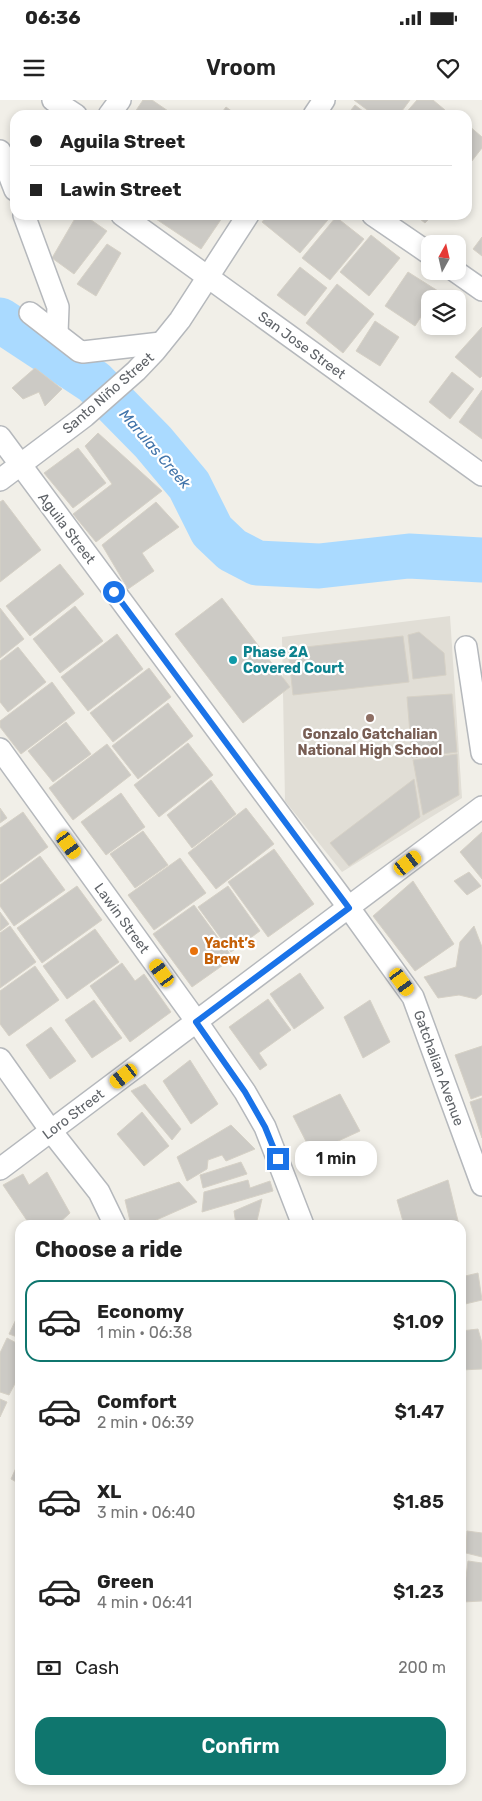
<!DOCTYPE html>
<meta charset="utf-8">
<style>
:root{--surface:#fff;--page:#f2f2f2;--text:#222;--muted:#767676;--line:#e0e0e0;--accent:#0f766e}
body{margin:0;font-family:Rubik,sans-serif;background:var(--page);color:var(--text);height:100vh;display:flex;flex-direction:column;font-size:19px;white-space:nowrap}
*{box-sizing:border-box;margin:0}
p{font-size:16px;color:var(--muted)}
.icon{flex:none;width:28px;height:28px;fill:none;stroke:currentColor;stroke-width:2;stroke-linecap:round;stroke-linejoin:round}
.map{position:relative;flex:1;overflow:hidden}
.panel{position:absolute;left:15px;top:1120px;width:451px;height:565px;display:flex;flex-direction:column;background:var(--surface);border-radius:15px;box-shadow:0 2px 8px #0003}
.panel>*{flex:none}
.banner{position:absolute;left:10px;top:10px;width:462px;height:110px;border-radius:15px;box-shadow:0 2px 8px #0003;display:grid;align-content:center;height:110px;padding:0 20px;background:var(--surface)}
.needle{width:32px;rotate:8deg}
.fabs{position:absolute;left:421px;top:135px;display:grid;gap:10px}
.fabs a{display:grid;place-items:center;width:45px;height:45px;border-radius:10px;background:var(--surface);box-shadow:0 2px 8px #0003;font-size:25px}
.end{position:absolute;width:22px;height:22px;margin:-11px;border:6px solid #1a73e8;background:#fff;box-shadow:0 0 0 2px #fff}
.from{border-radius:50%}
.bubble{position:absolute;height:35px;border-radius:15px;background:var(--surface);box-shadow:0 2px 8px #0003;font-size:16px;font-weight:600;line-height:35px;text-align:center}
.car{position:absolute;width:15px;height:30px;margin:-15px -8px;border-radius:6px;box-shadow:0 0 4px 1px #0007;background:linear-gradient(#f5c518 24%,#345 0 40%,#f5c518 0 76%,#345 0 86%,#f5c518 0)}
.banner b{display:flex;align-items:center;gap:18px;height:48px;font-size:19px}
.banner b+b{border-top:1px solid var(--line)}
.banner i{width:12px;height:12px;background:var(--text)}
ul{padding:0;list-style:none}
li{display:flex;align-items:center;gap:15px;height:82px;margin:0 10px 8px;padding:0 10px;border:2px solid transparent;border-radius:15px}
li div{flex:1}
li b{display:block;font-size:19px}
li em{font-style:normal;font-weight:600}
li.selected{border-color:var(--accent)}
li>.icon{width:45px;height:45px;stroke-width:1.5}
h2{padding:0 20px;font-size:22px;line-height:60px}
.pay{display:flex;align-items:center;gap:12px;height:55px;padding:0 20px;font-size:19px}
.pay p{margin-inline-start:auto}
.primary-button{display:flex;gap:10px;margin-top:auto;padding:10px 20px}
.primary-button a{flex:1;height:58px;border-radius:15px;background:var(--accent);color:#fff;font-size:20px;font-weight:600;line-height:58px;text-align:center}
.status{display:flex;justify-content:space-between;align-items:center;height:35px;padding:0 25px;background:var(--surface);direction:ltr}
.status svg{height:14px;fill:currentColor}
header{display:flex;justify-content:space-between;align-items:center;height:65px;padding:0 20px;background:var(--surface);font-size:22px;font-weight:600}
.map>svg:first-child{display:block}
</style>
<div class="status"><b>06:36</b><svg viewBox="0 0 49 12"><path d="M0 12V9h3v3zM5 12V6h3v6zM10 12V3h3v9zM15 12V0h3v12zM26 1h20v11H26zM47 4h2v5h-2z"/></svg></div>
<header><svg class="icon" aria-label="menu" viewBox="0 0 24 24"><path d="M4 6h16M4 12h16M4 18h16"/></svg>Vroom<svg class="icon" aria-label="heart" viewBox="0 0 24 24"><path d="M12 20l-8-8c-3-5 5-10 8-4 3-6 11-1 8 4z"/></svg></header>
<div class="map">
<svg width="482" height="1701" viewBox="0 0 482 1701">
<rect width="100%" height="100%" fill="#f1efe8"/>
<polygon fill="#e1ded6" points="450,516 462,698 342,772 285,701 282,537"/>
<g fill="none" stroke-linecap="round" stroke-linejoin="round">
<polyline stroke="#aadaff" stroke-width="45" points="0,220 94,282 153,342 189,385 212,431 232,450 257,463 319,466 409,456 482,460"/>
</g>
<g fill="#cccac5" stroke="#d6d1c6">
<polygon points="143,0 152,0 171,13 170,15 133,15"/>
<polygon points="354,0 410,0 399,15 374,15"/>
<polygon points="417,0 433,0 445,10 440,15 404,15"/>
<polygon points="355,5 368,15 347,15"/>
<polygon points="226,7 237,15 220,15"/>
<polygon points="468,25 482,37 482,48 468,66"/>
<polygon points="77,115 84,115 107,131 74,174 52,158"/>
<polygon points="158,115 224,115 201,149 156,119"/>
<polygon points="268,115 332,115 300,153 262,122"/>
<polygon points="415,115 433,115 425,123"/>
<polygon points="336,117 364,139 330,180 302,158"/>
<polygon points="371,135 400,158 369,196 340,172"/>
<polygon points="482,137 482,156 473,149"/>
<polygon points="107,144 121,153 96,196 77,184"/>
<polygon points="300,167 327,188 305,216 277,195"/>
<polygon points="408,172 438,191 433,199 430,199 430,203 415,226 385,206"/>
<polygon points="337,184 374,214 343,253 306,223"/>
<polygon points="375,221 399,237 380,266 356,251"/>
<polygon points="482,227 482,276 480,278 455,257"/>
<polygon points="35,268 62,289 45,306 39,292 23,299 12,288"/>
<polygon points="452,272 474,289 450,319 429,302"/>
<polygon points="482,290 482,339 459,322"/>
<polygon points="98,333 162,391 96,442 73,414 112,384 85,346"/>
<polygon points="78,348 106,383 73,408 44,373"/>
<polygon points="3,400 41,450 0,482 0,402"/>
<polygon points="156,402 179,427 142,453 154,471 128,489 102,445"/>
<polygon points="60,464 84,494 30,536 6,506"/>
<polygon points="222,498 290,587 243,623 175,534"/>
<polygon points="75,506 103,541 60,573 33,539"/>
<polygon points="0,508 24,539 0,558"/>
<polygon points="419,532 444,553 446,575 413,579 408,535"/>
<polygon points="117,534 143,569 88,611 61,577"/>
<polygon points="403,536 409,582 293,595 288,549"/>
<polygon points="18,547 46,582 8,612 0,602 0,561"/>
<polygon points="149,568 171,597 113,642 90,613"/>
<polygon points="52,582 75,613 21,654 0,627 0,621"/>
<polygon points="452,594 457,652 412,658 407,597"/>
<polygon points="168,603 193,636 138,679 112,646"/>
<polygon points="66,622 91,654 53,682 28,651"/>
<polygon points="188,643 213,675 159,717 134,685"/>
<polygon points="107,644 131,675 73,720 49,688"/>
<polygon points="457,654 459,695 423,715 413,660"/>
<polygon points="414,679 420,717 349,766 330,743"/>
<polygon points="211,680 236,714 192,748 167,715"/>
<polygon points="121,693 145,727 106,755 81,722"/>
<polygon points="0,708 7,718 0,723"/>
<polygon points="246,708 274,744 216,789 188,753"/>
<polygon points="23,712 48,747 0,782 0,728"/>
<polygon points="143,731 168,765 135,788 110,754"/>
<polygon points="482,732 482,779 460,752"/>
<polygon points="274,749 314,804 268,837 228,782"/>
<polygon points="40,756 65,790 14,826 0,806 0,785"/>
<polygon points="180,758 206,793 154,830 128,795"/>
<polygon points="469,772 481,786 467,795 454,781"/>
<polygon points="413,781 454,844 415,871 373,816"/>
<polygon points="77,786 102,820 42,863 17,828"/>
<polygon points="228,786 260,831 231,852 198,807"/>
<polygon points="194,805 233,858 192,887 153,834"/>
<polygon points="0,812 9,824 0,831"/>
<polygon points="10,826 36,862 0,888 0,833"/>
<polygon points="474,826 482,847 482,894 476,899 459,895 438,898 424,877 456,867 460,842"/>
<polygon points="95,829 119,862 67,899 43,866"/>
<polygon points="122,863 135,881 144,874 171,912 130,942 90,886"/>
<polygon points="35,866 59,900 9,936 0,924 0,891"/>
<polygon points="300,873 324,908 294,929 270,894"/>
<polygon points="268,899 291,930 259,953 267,965 260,970 229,927"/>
<polygon points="94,900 122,938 92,958 65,920"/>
<polygon points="370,900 390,942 363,958 344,917"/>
<polygon points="51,927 76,961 50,979 26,945"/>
<polygon points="482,946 482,995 471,999 455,955"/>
<polygon points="190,960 218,1004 191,1024 163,981"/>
<polygon points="145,984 181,1029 172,1040 131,991"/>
<polygon points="340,994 360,1031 312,1053 293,1016"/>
<polygon points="482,998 482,1038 470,1002"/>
<polygon points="142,1012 169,1046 144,1066 117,1034"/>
<polygon points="231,1025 255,1049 226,1061 222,1055 208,1060 207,1069 187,1081 177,1057"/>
<polygon points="241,1062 247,1074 203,1088 200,1075"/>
<polygon points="47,1072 70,1113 57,1125 30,1125 3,1085 23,1074 29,1085"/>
<polygon points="248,1080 250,1088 270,1081 273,1091 202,1112 204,1092"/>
<polygon points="448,1080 459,1125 404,1125 397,1100"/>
<polygon points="179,1082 197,1102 145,1125 131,1125 125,1100"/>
<polygon points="262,1099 256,1125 236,1125 234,1111"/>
<polygon points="478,1173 482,1200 461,1205 461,1177"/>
<polygon points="20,1211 20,1238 9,1234"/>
<polygon points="478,1229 482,1243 482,1269 461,1270 461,1231"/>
<polygon points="7,1238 20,1245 20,1274 9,1295 0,1292 0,1253"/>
<polygon points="0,1299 7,1302 0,1317"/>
<polygon points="20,1359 20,1384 11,1379"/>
<polygon points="467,1431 482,1433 482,1457 466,1453"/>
<polygon points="468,1461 482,1463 482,1501 463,1502"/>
</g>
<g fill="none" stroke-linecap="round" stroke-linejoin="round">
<g stroke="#b5b8bc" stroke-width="24">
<g id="street">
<polyline points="53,0 76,15"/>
<polyline points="109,15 120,0"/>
<polyline points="314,15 324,0"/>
<polyline points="0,51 15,90"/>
<polyline points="24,115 58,207 57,233"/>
<polyline points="122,115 482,375"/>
<polyline points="373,115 430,154"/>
<polyline points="455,171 482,190"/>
<polyline points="30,213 79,251 83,252 161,243"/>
<polyline points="0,337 349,808 413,897 482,1085"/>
<polyline points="0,380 85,316 136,271 155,251 180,220 248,115"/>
<polyline points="466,547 482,653"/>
<polyline points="0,649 197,922 245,992 265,1027 303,1125"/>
<polyline points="0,959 51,1031 99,1092 115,1125"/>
<polyline points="0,1069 482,707"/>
</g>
</g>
<use href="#street" stroke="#fff" stroke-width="21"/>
</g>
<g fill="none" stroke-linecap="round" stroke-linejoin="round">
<polyline stroke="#1a73e8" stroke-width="6" points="114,492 349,808 196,922 245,992 265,1027 278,1059"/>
</g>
<circle fill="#0f9aa8" stroke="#fff" stroke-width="2" cx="233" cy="560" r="5"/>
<circle fill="#8d6e63" stroke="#fff" stroke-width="2" cx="370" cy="618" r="5"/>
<circle fill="#e8710a" stroke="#fff" stroke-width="2" cx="194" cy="851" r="5"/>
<g text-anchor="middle" stroke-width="4.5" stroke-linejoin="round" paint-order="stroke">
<g font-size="14" fill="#5f6368" stroke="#fff">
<text transform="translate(302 245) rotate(36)" y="5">San Jose Street</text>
<text transform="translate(108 293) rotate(-41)" y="5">Santo Niño Street</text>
<text transform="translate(67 428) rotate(53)" y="5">Aguila Street</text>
<text transform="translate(122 818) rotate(54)" y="5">Lawin Street</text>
<text transform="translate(439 968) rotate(70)" y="5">Gatchalian Avenue</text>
<text transform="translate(73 1014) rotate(-37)" y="5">Loro Street</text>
</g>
<g font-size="14" font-weight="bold" fill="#0d838f" stroke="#fff" text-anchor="start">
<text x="243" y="557">Phase 2A<tspan x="243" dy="16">Covered Court</tspan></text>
</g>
<g font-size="14" font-weight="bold" fill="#785e54" stroke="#fff">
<text x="370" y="639">Gonzalo Gatchalian<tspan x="370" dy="16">National High School</tspan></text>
</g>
<g font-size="14" font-weight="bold" fill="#c56008" stroke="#fff" text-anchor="start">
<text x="204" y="848">Yacht’s<tspan x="204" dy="16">Brew</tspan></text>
</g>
<g font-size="15" font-style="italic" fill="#4174aa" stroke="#fff">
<text transform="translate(155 349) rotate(49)" y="5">Marulas Creek</text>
</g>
</g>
</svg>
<div class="fabs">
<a><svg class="needle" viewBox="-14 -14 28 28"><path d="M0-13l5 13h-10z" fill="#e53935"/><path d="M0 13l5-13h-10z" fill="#767676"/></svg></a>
<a><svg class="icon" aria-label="layers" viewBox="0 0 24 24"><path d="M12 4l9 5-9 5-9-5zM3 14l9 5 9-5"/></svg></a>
</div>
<i class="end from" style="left:114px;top:492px"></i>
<i class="end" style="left:278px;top:1059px"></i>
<div class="bubble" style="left:295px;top:1041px;width:82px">1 min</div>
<i class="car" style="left:69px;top:745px;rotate:144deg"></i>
<i class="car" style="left:408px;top:763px;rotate:53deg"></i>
<i class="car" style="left:162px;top:873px;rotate:324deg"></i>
<i class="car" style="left:402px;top:882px;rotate:144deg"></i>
<i class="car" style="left:124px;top:976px;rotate:233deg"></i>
<div class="banner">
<b><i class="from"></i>Aguila Street</b>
<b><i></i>Lawin Street</b>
</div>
<section class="panel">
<h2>Choose a ride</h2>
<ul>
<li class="selected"><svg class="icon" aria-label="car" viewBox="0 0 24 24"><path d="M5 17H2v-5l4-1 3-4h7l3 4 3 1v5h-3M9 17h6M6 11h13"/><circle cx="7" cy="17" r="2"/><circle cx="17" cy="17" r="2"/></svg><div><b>Economy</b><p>1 min · 06:38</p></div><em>$1.09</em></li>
<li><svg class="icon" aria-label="car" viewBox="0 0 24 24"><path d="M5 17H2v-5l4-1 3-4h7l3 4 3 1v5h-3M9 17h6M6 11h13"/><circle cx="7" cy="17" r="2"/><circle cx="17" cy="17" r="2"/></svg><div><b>Comfort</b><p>2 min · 06:39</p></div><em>$1.47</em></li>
<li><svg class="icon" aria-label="car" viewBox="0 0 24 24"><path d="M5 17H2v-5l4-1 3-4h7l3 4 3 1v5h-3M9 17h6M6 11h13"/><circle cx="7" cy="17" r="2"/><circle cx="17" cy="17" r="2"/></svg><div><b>XL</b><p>3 min · 06:40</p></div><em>$1.85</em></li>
<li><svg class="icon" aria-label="car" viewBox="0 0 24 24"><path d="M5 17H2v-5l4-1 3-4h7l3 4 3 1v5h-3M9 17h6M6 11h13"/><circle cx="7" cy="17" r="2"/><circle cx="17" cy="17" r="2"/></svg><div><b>Green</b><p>4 min · 06:41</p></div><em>$1.23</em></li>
</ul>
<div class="pay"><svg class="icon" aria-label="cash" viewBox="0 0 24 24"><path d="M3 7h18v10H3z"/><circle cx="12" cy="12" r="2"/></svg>Cash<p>200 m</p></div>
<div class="primary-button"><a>Confirm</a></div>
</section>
</div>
